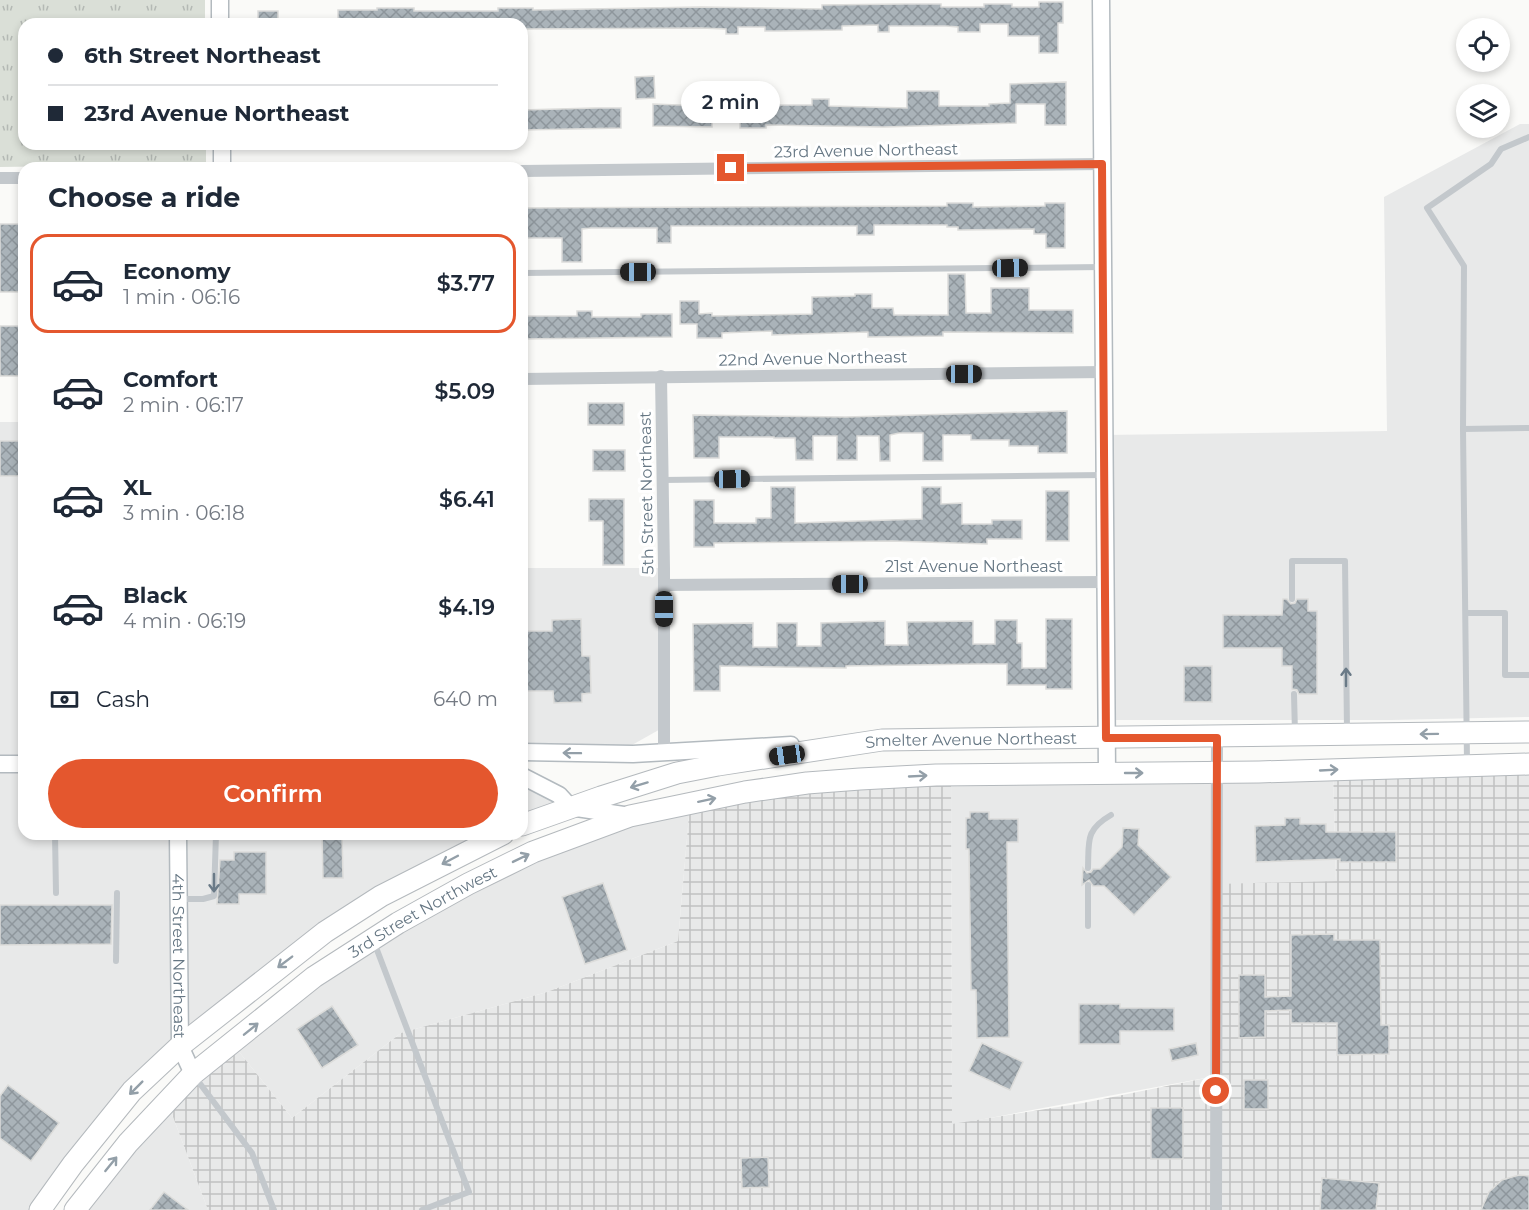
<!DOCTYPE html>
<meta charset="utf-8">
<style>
:root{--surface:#fff;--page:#f6f6f7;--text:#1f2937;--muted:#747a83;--line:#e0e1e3;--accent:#e4572e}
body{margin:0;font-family:Montserrat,sans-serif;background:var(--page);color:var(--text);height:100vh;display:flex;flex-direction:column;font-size:22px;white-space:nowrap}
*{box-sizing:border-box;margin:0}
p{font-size:20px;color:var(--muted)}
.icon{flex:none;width:33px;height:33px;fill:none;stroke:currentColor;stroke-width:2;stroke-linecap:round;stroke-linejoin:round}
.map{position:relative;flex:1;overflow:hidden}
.sheet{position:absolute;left:18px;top:162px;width:510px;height:678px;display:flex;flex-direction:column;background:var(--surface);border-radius:18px;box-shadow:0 3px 9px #0003}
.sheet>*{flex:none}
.guide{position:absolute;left:18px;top:18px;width:510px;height:132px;border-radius:18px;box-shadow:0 3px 9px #0003;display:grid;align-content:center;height:132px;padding:0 30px;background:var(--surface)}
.controls{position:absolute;left:1456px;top:18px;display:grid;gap:12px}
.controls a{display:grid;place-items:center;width:54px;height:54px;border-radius:50%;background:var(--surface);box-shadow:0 3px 9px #0003;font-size:30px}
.end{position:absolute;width:27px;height:27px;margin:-14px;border:8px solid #e4572e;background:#fff;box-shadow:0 0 0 3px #fff}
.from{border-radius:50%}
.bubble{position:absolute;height:42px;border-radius:21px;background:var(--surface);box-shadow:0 3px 9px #0003;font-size:20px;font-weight:600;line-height:42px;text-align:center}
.car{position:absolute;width:18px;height:36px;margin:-18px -9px;border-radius:8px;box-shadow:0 0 4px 2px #0007;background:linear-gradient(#222 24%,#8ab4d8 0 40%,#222 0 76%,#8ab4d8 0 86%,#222 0)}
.guide b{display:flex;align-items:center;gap:21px;height:57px;font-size:22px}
.guide b+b{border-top:2px solid var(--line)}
.guide i{width:15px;height:15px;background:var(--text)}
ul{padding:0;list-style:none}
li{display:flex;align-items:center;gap:18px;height:99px;margin:0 12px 9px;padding:0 18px;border:3px solid transparent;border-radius:18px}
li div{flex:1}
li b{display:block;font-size:22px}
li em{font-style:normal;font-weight:600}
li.selected{border-color:var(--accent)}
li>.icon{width:54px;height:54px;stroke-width:1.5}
h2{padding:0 30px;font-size:27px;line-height:72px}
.pay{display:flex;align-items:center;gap:15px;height:66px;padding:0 30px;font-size:22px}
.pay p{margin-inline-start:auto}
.button{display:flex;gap:12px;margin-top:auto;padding:12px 30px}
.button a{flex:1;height:69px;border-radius:36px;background:var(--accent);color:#fff;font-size:24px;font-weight:600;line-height:69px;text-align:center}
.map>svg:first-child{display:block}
</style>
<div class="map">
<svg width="1529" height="1210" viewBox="0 0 1529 1210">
<defs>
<pattern id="industrial-grid" width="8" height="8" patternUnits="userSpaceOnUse" patternTransform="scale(1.5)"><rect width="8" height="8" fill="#e8e9e9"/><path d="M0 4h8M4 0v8" fill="none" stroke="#c0c1c2"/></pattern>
<pattern id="park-tufts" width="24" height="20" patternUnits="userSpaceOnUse" patternTransform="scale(1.5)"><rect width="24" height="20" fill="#dadfd7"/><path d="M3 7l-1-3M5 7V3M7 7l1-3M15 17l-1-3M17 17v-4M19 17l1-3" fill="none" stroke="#b4b9b4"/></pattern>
<pattern id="building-cross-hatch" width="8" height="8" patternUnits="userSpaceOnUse" patternTransform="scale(1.5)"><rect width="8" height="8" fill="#aab3b9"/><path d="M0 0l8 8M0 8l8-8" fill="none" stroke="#8e969c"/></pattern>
</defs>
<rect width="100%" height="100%" fill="#fafaf8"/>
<g fill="#e8e9e9">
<polygon points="1520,124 1529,124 1529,717 1391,720 1106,720 1104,435 1387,431 1384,197"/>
<polygon points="0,422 24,422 24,834 503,834 381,896 180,1046 40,1210 0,1210"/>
<polygon points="522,568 664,568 664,727 632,745 522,744"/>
<polygon points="1333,770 1336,882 1216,1076 952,1125 951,775"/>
<polygon points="522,776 570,807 522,825"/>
<polygon points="690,804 678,941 547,992 401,1033 292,1118 232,1043 314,977 533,852"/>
<polygon points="167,1101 208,1210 75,1210"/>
</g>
<polygon fill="url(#industrial-grid)" points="1529,766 1529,1210 208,1210 167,1101 232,1043 292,1118 401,1033 547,992 678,941 690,804 951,775 952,1124 1083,1103 1216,1076 1217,884 1336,881 1333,770"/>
<polygon fill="url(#park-tufts)" points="0,0 205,0 205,24 24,24 24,144 206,144 206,164 0,167"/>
<g fill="url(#building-cross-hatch)" stroke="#dcdcda" stroke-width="1.5">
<polygon points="1039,2 1063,2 1063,23 1058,23 1058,53 1039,53 1039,36 1008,36 1008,24 980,24 980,32 958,32 958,27 946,26 889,26 889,32 878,32 878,25 842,26 842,30 779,31 765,31 765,27 738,27 738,34 726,34 726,29 701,28 522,29 522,24 338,24 338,10 377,10 377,8 414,8 414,11 498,11 498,8 533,8 533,10 701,7 822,9 822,5 904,4 941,4 941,7 984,7 984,4 1012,4 1012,7 1039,7"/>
<rect x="258" y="11" width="20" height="13"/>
<polygon points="654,76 655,98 636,99 635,77"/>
<polygon points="1066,82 1066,125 1045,125 1045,104 1016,104 1016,123 884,127 766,125 766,128 740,128 740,108 770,108 770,105 812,105 812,99 829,99 829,106 907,108 907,91 939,91 939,106 989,106 989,104 1010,103 1010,84"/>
<polygon points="705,86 744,86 744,107 712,107 712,127 653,126 653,104 705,106"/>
<polygon points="595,108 621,108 621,128 522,130 522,110"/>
<polygon points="947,203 973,203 973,207 1045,206 1045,203 1065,203 1065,248 1046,248 1046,234 1034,234 1034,229 958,230 958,227 947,227 947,225 874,225 874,235 857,235 857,226 671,226 671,243 657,243 657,228 591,228 582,229 582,262 562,262 562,238 522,238 522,208 947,206"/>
<rect x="0" y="224" width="24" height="68"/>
<polygon points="948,274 965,274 966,313 991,313 991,288 1029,288 1029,310 1073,310 1073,333 943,332 943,336 868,337 868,332 772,335 772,331 722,333 722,338 697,338 697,324 680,324 680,301 699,301 699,314 712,313 712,316 812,314 812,297 855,296 855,294 872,294 872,308 893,308 894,315 948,315"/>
<polygon points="577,311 592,311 592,317 641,317 641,314 672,314 672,337 522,339 522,316 577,316"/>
<rect x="0" y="326" width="24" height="50"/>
<rect x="588" y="403" width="36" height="22"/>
<polygon points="1067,411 1067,453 1038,453 1038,446 1009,446 1009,440 971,440 971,435 943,435 943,461 923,461 923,433 899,433 890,435 890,461 880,461 879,436 857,436 857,460 837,460 837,436 813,436 813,460 796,460 795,438 774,438 774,437 719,437 719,458 694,458 693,415 846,417"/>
<rect x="0" y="441" width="24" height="35"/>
<rect x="593" y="450" width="32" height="21"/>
<polygon points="771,487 795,487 795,523 922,519 922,487 941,487 941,504 962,503 962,524 992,524 992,520 1022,520 1022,539 987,539 987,544 892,541 714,543 714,547 694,547 694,500 714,500 714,523 756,523 756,518 771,518"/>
<rect x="1046" y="491" width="23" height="50"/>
<polygon points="589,499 624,499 624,565 603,565 603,521 589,521"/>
<polygon points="1283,599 1287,599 1291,604 1295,603 1297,599 1308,599 1308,611 1317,611 1317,694 1299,694 1297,690 1292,689 1292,666 1282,666 1282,648 1223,648 1223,615 1282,615"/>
<polygon points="581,619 582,656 590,656 591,693 582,694 582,702 554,703 553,691 524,691 524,631 552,631 552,620"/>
<polygon points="1046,619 1072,619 1072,689 1046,689 1046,685 1007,685 1007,664 978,664 846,666 846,668 720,666 720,691 694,691 693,624 753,623 753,647 777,647 777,623 797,623 797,646 821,646 821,623 885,621 885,645 908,645 907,622 973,621 973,644 995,644 995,620 1017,620 1017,643 1022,643 1022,668 1046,668"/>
<rect x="1184" y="666" width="28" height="36"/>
<polygon points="970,812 989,812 989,819 1018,819 1018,842 1007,842 1009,1037 977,1038 976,990 971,990 969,849 966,849 966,818 970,818"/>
<polygon points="1285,818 1300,818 1300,824 1326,824 1326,832 1396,832 1396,862 1340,862 1340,859 1256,862 1255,826 1285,825"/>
<polygon points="1123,828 1139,829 1138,845 1171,877 1134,915 1104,886 1093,886 1089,880 1082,885 1083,868 1087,873 1091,872 1093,869 1100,869 1122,847"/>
<polygon points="322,834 342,834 343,878 323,878"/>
<polygon points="234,852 266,852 266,894 239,894 239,904 217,904 220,860 234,860"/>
<polygon points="603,883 627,950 585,964 562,897"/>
<polygon points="0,905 112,905 111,944 0,945"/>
<polygon points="1334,934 1334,940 1380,940 1381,1025 1389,1025 1389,1054 1337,1055 1337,1023 1291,1023 1291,1010 1265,1011 1265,1037 1239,1038 1239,975 1265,975 1265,997 1291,996 1291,935"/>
<polygon points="1079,1004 1120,1004 1120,1008 1174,1008 1174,1031 1120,1031 1120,1044 1079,1044"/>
<polygon points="332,1006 358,1045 322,1068 297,1029"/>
<polygon points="982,1043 1023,1062 1010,1090 969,1071"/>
<polygon points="1196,1043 1198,1055 1172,1061 1169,1049"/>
<rect x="1244" y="1080" width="24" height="29"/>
<polygon points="8,1085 59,1123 31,1161 0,1138 0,1096"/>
<rect x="1151" y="1108" width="32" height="51"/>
<polygon points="768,1157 769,1187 742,1188 741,1158"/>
<polygon points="1519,1175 1529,1176 1529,1210 1481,1210 1489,1192 1502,1180"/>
<polygon points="1322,1178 1379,1183 1376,1210 1320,1210"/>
<polygon points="164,1192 188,1210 150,1210"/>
</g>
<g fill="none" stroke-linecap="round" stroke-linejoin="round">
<g stroke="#b3babf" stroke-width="19">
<g id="secondary">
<polyline points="220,0 220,24"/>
<polyline points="1101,0 1107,773"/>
<polyline points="222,144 222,168"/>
<polyline points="522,752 633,754 791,745"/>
<polyline points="0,764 24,764"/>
<polyline points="522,776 559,795 570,807 630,816"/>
<path id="s1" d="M178 834 180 1046 193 1074"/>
</g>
</g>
<g stroke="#b4b9bd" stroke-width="23">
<g id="highway">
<path id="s2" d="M522 825 601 797 677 773 718 765 882 740 1529 732"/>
<polyline points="40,1210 73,1164 132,1091 180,1046 325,932 381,896 503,834"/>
<path id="s3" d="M75 1210 128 1143 193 1074 314 977 398 923 468 884 533 852 630 816 745 792 807 783 860 779 936 775 1259 772 1529 764"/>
</g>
</g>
<g stroke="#c3c8cc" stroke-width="6">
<polyline points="522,273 1102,267"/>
<polyline points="1463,429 1464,266 1427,208 1491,164 1501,149 1529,137"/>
<polyline points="663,480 1103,475"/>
<polyline points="1292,599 1292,561 1345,561 1347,731"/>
<polyline points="1466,613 1505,613 1505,675 1529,675"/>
<polyline points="1294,694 1295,733"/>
<polyline points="1467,762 1463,429 1529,428"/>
<polyline points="55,834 56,893"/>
<path d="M1088 868C1089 841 1085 830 1111 815"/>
<polyline points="181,899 203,899 214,896 216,834"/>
<polyline points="1088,926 1088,885"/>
<polyline points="374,942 469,1192 422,1210"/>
<polyline points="116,961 117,893"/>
<polyline points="195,1077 252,1153 274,1210"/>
</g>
<g stroke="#c3c8cc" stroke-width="12">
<polyline points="522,171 1102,164"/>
<polyline points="0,178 24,178"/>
<polyline points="661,376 664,568 664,753"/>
<polyline points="522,379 1104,372"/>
<polyline points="664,585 1105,582"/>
<polyline points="1216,1210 1217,737"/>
</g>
<use href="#secondary" stroke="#fff" stroke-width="16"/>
<use href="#highway" stroke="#fff" stroke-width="21"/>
</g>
<defs><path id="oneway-shaft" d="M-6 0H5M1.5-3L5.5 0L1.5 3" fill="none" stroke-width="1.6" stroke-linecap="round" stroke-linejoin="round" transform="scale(1.5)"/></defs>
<g stroke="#6a7a87">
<use href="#oneway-shaft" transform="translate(1346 677) rotate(-90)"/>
<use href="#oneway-shaft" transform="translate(214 883) rotate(90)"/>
</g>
<g stroke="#939fa8">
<use href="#oneway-shaft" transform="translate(1429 734) rotate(179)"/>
<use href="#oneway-shaft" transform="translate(572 753) rotate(-179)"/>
<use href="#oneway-shaft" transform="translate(1329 770) rotate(-3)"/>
<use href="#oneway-shaft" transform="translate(1134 773)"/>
<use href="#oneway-shaft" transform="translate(918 776) rotate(-3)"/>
<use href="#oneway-shaft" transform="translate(639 785) rotate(163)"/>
<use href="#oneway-shaft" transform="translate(707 800) rotate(-12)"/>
<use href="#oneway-shaft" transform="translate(521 858) rotate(-26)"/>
<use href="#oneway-shaft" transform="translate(450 860) rotate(152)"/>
<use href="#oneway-shaft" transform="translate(285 962) rotate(143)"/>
<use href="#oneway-shaft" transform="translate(251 1029) rotate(-39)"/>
<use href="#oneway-shaft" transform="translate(136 1088) rotate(135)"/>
<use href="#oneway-shaft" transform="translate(111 1164) rotate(-51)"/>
</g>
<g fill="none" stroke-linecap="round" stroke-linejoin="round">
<polyline stroke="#e4572e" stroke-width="8" points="731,168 1102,164 1106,738 1217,738 1216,1091"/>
</g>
<g text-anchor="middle" stroke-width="6" stroke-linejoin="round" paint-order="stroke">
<g font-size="16" fill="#657683" stroke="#fff">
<text transform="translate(866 150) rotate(-1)" y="6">23rd Avenue Northeast</text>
<text transform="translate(813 358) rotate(-1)" y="6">22nd Avenue Northeast</text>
<text transform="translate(646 493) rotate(-91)" y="6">5th Street Northeast</text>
<text x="974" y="572">21st Avenue Northeast</text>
<text dy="6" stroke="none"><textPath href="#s2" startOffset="460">Smelter Avenue Northeast</textPath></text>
<text dy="6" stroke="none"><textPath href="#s3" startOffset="462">3rd Street Northwest</textPath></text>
<text dy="6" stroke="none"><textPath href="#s1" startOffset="122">4th Street Northeast</textPath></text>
</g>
</g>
</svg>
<div class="controls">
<a><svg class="icon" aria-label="locate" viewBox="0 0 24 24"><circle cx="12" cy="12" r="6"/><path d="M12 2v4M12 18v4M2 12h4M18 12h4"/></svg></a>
<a><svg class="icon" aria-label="layers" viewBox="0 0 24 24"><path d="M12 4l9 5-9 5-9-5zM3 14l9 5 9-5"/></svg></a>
</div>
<i class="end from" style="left:1216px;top:1091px"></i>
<i class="end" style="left:731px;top:168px"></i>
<div class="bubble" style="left:681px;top:81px;width:99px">2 min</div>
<i class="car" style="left:1010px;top:268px;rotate:89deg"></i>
<i class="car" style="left:638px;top:272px;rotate:270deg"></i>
<i class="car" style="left:964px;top:374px;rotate:90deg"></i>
<i class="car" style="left:732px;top:479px;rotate:89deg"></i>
<i class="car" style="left:850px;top:584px;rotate:270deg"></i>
<i class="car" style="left:664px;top:609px;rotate:180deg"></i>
<i class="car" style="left:787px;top:755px;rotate:262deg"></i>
<div class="guide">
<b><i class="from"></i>6th Street Northeast</b>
<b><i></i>23rd Avenue Northeast</b>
</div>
<section class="sheet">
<h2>Choose a ride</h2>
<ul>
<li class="selected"><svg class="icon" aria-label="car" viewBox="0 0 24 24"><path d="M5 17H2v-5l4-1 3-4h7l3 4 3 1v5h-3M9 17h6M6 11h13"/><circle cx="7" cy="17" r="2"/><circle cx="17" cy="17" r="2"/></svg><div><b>Economy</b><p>1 min · 06:16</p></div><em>$3.77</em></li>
<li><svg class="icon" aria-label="car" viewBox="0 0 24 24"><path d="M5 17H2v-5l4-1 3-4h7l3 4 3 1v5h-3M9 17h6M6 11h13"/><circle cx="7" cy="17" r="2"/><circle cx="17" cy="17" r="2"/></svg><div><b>Comfort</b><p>2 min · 06:17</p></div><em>$5.09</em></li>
<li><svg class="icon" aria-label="car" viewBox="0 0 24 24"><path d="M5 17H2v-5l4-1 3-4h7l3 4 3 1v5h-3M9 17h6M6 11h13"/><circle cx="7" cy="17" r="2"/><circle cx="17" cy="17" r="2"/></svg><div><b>XL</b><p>3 min · 06:18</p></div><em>$6.41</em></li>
<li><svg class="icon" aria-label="car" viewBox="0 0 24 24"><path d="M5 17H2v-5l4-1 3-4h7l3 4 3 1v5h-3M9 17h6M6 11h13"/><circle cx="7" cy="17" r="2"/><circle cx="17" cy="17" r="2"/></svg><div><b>Black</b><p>4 min · 06:19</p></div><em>$4.19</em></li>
</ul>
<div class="pay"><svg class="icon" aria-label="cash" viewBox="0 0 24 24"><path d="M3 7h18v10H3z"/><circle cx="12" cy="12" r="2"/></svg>Cash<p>640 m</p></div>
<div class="button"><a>Confirm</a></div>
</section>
</div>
